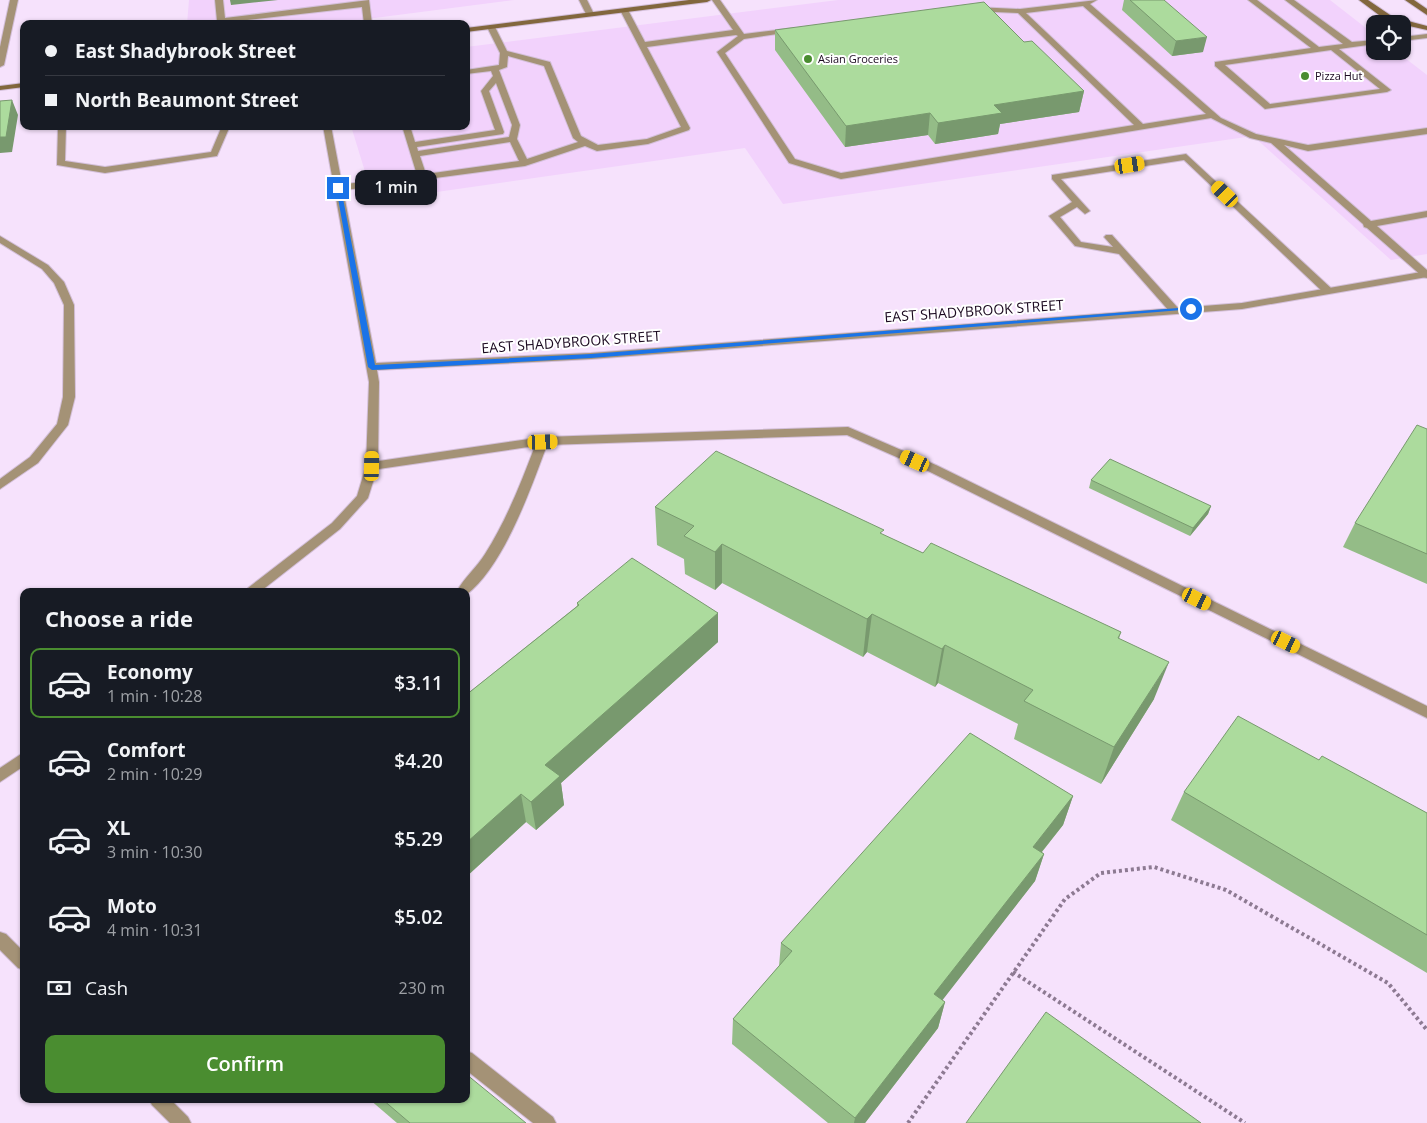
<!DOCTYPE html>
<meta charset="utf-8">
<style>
:root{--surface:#171b24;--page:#20242c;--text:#f1f3f6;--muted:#9ea1a6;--line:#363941;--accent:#4a8d30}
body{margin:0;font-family:"Open Sans",sans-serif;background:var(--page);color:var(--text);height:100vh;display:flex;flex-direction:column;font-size:19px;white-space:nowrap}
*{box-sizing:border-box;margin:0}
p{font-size:16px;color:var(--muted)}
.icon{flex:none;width:28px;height:28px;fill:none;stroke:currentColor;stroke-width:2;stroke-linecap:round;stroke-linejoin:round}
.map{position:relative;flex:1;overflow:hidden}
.sheet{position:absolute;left:20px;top:588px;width:450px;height:515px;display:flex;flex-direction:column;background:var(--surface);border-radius:10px;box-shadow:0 1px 4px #0004}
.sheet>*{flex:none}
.banner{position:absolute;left:20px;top:20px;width:450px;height:110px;border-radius:10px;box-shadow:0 1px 4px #0004;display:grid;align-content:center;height:110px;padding:0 25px;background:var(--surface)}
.fabs{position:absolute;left:1366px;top:15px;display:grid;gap:10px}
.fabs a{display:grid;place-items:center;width:45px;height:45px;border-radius:10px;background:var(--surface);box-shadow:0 1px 4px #0004;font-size:25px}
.end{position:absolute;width:22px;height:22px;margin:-11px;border:6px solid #1a73e8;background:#fff;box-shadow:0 0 0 2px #fff}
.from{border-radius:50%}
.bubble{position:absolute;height:35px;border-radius:10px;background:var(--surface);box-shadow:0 1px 4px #0004;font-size:16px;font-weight:600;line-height:35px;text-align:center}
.car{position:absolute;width:15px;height:30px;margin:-15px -8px;border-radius:6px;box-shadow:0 0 4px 1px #0007;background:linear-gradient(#f5c518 24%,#345 0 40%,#f5c518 0 76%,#345 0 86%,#f5c518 0)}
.banner b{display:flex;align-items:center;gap:18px;height:48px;font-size:19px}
.banner b+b{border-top:1px solid var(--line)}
.banner i{width:12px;height:12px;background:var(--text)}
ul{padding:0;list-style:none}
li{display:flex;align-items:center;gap:15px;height:70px;margin:0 10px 8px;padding:0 15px;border:2px solid transparent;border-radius:10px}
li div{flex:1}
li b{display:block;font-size:19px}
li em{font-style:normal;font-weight:600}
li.selected{border-color:var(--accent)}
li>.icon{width:45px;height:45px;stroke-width:1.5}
h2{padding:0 25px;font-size:22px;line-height:60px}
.pay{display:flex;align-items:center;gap:12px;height:55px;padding:0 25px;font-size:19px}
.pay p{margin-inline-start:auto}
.button{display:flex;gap:10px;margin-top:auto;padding:10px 25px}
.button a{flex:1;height:58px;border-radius:10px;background:var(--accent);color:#fff;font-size:20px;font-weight:600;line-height:58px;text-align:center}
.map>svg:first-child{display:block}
</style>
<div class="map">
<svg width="1427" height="1123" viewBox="0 0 1427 1123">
<rect width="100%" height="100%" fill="#f6e2fc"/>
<g fill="#f2d2fc">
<polygon points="189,0 514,0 328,24 187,24"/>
<polygon points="838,0 1330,0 1375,35 1375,51 1396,51 1427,75 1427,254 1391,260 1253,136 783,204 745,148 374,201 351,126 466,126 466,47"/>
</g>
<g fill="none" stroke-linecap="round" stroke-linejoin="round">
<g stroke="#d3bfd9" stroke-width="2">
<g id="lane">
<polygon points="215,0 223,0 225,18 369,0 372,24 364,24 362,7 221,23 217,21"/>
<polygon points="579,0 587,0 594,14 593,16 587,16"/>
<path d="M712 0H720L744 34 794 28 795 30 791 32 744 39 725 53 795 159 841 173 1134 125 1018 13 972 11 971 9 975 7 1020 9 1097 0 1090 4 1221 118 1256 134 1308 145 1427 128V134L1308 151 1284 145 1371 221 1427 211V217L1377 226 1427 270V278L1423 277 1367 228 1364 227 1363 224 1271 143 1250 138 1211 118 841 179 789 163 717 52 738 36 736 35 647 47 690 128 689 130 648 144 597 151 585 146 525 166 338 191 333 188 338 185 417 175 402 126H410L415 142 495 130 481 91 493 76 491 71 466 74V70L499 65 500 53 487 27 491 25 495 27 507 51 550 62 581 136 598 145 647 139 681 127 620 10 627 8 645 42 733 30ZM1083 6 1206 114 1143 124 1026 13ZM508 56 544 66 573 138 578 142 527 159 517 139 520 125 499 70 507 67ZM496 83 512 125 509 137 418 151 417 147 503 134 504 132 489 91ZM510 142 519 161 426 174 420 156Z"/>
<path d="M1248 0H1257L1319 47 1343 44 1285 0H1294L1352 42 1375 40V44L1339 49 1391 90 1387 92 1265 109 1215 66V62L1311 48ZM1331 50 1380 89 1270 104 1225 65Z"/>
<polygon points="1427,34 1427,38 1402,41 1402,37"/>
<polygon points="58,126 66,126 65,161 105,167 211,152 222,126 230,126 217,156 105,173 57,165"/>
<polygon points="1186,154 1332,289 1332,293 1324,293 1184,160 1061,179 1090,211 1085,214 1077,207 1060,217 1081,242 1113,247 1104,237 1106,235 1112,235 1178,308 1178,312 1170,312 1119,254 1075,246 1049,216 1072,202 1052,179 1052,175"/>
<path d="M848 427 936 465 1427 706V718L928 471 847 435 547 445C531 488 504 566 466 595V591H457C464 578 477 567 485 554 506 521 521 483 535 446L372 470 366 466 372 462 543 437Z"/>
<polygon points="466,1051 472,1053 553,1117 556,1123 533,1123 466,1070"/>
</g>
</g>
<g stroke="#d3bfd9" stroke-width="2">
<g id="street">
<polygon points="10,0 18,0 4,65 0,67 0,47"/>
<polygon points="323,126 331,126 376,363 591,353 1242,303 1427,271 1427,277 1242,309 591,359 377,370 379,382 378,466 368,498 340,529 261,591 247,591 248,588 332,523 357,496 366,466 369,382"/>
<polygon points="0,236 48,265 64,282 74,305 75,397 68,425 38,463 0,489 0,479 30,457 57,424 63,397 64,305 54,283 42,269 0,243"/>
<polygon points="24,752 24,766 0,782 0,768"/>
<polygon points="0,932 6,934 24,952 24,970 18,968 0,950"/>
<polygon points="149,1099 170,1099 188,1117 191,1123 170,1123 152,1105"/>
</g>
</g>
<g stroke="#d3bfd9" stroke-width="2">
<g id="secondary">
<polygon points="689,0 711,0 707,2 466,32 466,28"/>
<polygon points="1359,0 1368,0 1393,17 1427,26 1427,30 1387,21"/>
<polygon points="1405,0 1414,0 1427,9 1427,15"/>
<polygon points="24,83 24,87 0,90 0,86"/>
</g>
</g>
<g stroke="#8d7a92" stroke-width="4" stroke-dasharray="3 3" stroke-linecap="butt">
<polyline points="1013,972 1245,1123"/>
<polyline points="908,1123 1065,899 1101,873 1154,867 1226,890 1388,983 1427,1030"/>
</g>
<use href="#lane" fill="#a49276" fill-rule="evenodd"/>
<use href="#street" fill="#a49276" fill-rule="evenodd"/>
<use href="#secondary" fill="#82673d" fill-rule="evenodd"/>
</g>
<g fill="#94bc87">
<polygon points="1124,0 1164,0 1203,52 1172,56 1122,10"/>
<polygon points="775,30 1024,42 1084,91 1079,112 1000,124 998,134 935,144 928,135 845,147 775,50"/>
<polygon points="1427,429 1427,584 1343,547 1355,523"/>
<polygon points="1091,480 1211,506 1208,514 1190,536 1089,488"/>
<polygon points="655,507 883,535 923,553 1121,632 1119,639 1154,699 1101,784 1014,739 1018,724 938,683 935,687 867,652 863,657 722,583 715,590 685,574 684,559 657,545"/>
<polygon points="577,603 718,613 718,642 561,783 564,805 536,830 526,822 466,877 466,695 577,606"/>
<polygon points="1319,760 1427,813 1427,973 1171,820 1184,792"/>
<polygon points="1073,796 1063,825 1042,852 1044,854 1035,881 942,1000 945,1002 938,1028 865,1123 828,1123 732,1044 733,1019 779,966 781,943"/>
<polygon points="369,1099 466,1099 526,1123 397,1123"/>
</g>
<g fill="#78996e">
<polygon points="230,0 278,0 231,5"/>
<polygon points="1207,37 1203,52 1172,56 1176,41"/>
<polygon points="1084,91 1079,112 1000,124 998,134 935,144 938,123 994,105"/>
<polygon points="12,100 18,115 12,152 0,153 0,137"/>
<polygon points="930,113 928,135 845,147 846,126"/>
<polygon points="1211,506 1208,514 1190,536 1193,528"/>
<polygon points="722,544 722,583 715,590 715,552"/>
<polygon points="718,613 718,642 561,783 564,805 536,830 531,802 545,765"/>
<polygon points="872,614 867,652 863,657 867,619"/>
<polygon points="945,645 938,683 935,687 942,649"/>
<polygon points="1169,662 1154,699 1101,784 1114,747"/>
<polygon points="521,794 526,822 466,877 466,843"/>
<polygon points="1073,796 1063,825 1024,874 1033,847"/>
<polygon points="1044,854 1035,881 927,1020 934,994"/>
<polygon points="945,1002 938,1028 865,1123 854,1123 855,1118"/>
</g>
<g fill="#acdb9d" stroke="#78996e">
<polygon points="1130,0 1164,0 1207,37 1176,41"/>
<polygon points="984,2 1024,42 1032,41 1084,91 994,105 1002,113 938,123 930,113 846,126 775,30"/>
<polygon points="12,100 6,137 0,137 0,101"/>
<polygon points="1417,425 1427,429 1427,554 1355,523"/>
<polygon points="716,451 884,530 880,533 923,553 931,543 1121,632 1118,638 1169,662 1114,747 1024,701 1033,690 945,645 942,649 872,614 867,619 722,544 715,552 684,536 694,526 655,507"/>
<polygon points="1110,459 1211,506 1193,528 1091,480"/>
<polygon points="632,558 718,613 545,765 560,776 531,802 521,794 466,843 466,695 579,605 577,603"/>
<polygon points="1238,716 1319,760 1322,756 1427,813 1427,935 1184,792"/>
<polygon points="970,733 1073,796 1033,847 1044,854 934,994 945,1002 855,1118 733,1019 792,951 781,943"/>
<polygon points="1046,1012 1201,1123 966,1123"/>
<polygon points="466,1074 526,1123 410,1123 382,1099 466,1099"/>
</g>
<polygon fill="#1a73e8" points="336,187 341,188 375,365 591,354 1191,307 1194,309 591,358 372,370 368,367"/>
<g fill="#4a8d30" stroke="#fff" stroke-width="2">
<circle cx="808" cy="59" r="5"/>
<circle cx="1305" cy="76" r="5"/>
</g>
<g text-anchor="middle" stroke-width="4" stroke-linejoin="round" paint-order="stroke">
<g font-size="11" fill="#1c0a21" stroke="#fff" text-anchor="start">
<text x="818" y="63">Asian Groceries</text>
<text x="1315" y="80">Pizza Hut</text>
</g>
<g font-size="14" fill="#1c0a21" stroke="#fff">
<text transform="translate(974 311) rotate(-4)" y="5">EAST SHADYBROOK STREET</text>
<text transform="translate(571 342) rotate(-4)" y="5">EAST SHADYBROOK STREET</text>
</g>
</g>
</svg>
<div class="fabs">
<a><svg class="icon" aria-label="locate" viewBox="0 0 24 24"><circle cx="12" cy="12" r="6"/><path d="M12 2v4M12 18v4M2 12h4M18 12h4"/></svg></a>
</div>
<i class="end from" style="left:1191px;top:309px"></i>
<i class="end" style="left:338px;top:188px"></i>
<div class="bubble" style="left:355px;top:170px;width:82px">1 min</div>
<i class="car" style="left:1130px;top:165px;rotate:81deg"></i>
<i class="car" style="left:1225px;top:194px;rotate:314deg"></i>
<i class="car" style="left:543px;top:442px;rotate:88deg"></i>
<i class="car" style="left:915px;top:461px;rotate:294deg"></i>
<i class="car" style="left:372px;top:466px;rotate:1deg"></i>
<i class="car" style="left:1197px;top:599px;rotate:116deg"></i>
<i class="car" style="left:1286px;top:642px;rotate:116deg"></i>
<div class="banner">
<b><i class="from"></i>East Shadybrook Street</b>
<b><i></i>North Beaumont Street</b>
</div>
<section class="sheet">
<h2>Choose a ride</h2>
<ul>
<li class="selected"><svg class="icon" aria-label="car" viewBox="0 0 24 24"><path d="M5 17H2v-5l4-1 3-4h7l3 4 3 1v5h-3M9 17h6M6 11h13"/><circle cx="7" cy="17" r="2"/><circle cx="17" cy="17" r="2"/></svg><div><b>Economy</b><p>1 min · 10:28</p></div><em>$3.11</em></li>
<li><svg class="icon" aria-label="car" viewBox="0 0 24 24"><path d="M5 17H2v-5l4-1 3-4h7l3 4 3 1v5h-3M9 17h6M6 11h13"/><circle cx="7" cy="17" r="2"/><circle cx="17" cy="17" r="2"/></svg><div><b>Comfort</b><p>2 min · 10:29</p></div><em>$4.20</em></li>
<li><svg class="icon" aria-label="car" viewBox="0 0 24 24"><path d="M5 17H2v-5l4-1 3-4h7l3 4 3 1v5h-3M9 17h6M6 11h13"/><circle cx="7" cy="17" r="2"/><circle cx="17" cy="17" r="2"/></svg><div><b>XL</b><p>3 min · 10:30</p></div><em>$5.29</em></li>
<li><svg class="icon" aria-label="car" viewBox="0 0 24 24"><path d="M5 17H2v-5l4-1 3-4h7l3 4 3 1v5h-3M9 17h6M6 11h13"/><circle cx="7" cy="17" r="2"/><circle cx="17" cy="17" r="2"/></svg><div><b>Moto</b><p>4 min · 10:31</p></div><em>$5.02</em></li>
</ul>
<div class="pay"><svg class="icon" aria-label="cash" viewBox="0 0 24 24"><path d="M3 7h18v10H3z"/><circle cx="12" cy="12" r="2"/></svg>Cash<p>230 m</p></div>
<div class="button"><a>Confirm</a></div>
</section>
</div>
